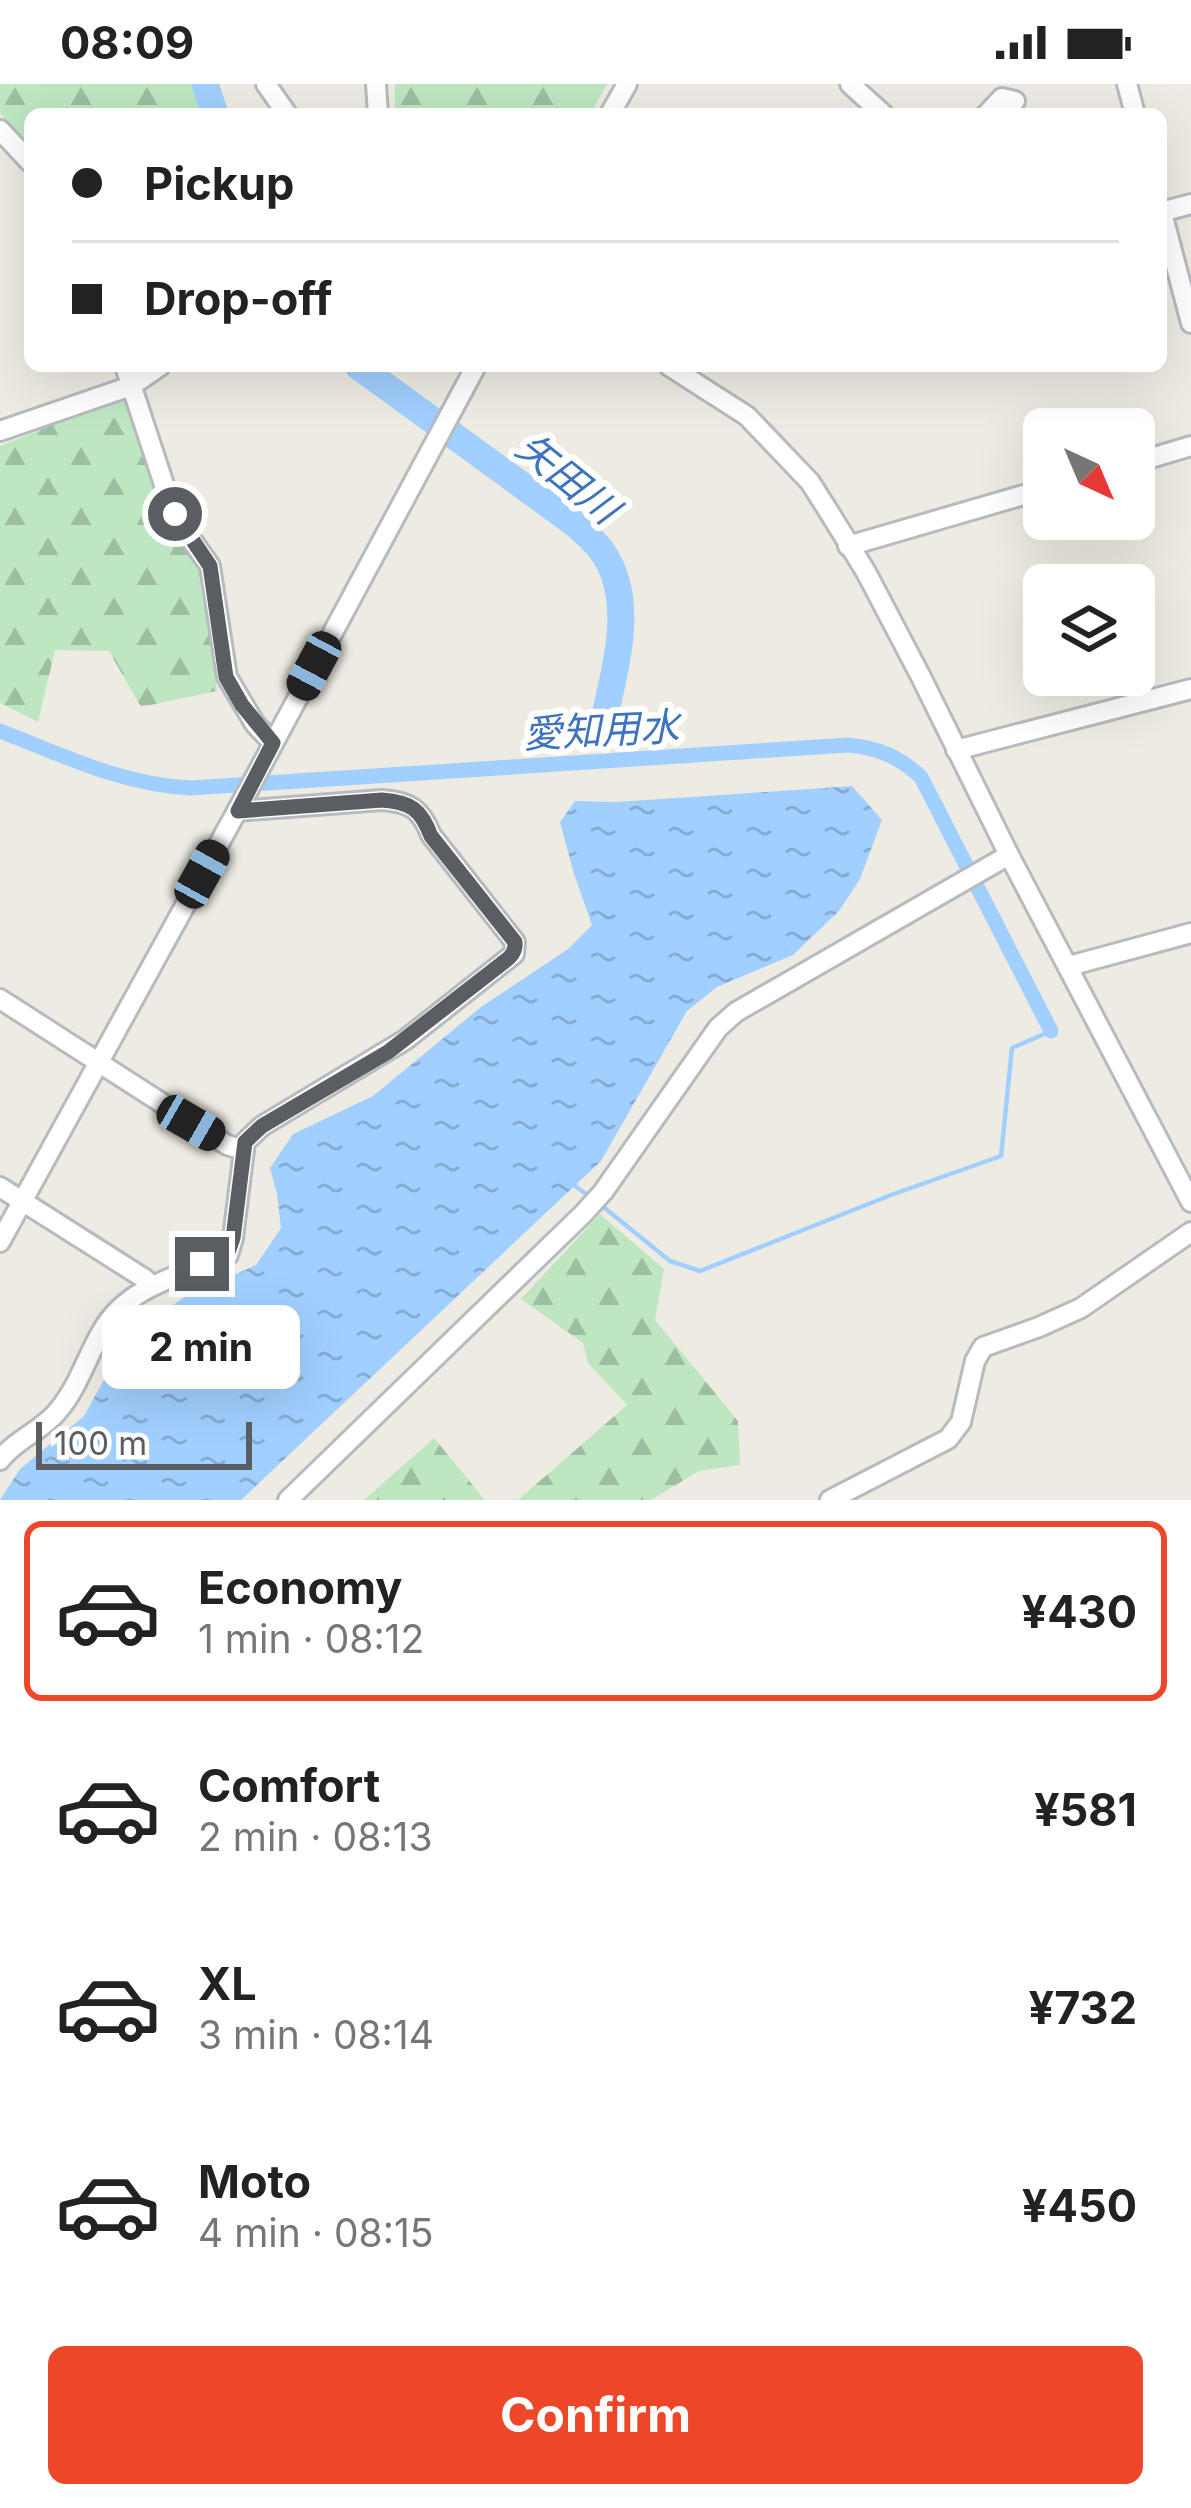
<!DOCTYPE html>
<meta charset="utf-8">
<style>
:root{--surface:#fff;--page:#f2f2f2;--text:#222;--muted:#767676;--line:#e0e0e0;--accent:#ee4628}
body{margin:0;font-family:Inter,"Noto Sans JP",sans-serif;background:var(--page);color:var(--text);height:100vh;display:flex;flex-direction:column;font-size:45px;white-space:nowrap}
*{box-sizing:border-box;margin:0}
p{font-size:39px;color:var(--muted)}
.icon{flex:none;width:66px;height:66px;fill:none;stroke:currentColor;stroke-width:2;stroke-linecap:round;stroke-linejoin:round}
.map{position:relative;height:1416px;overflow:hidden}
.details{display:flex;flex-direction:column;background:var(--surface);flex:1}
.details>*{flex:none}
.guide{position:absolute;left:24px;top:24px;width:1143px;height:264px;border-radius:18px;box-shadow:0 12px 48px #0002;display:grid;align-content:center;height:264px;padding:0 48px;background:var(--surface)}
.needle{width:78px;rotate:136deg}
.controls{position:absolute;left:1023px;top:324px;display:grid;gap:24px}
.controls a{display:grid;place-items:center;width:132px;height:132px;border-radius:18px;background:var(--surface);box-shadow:0 12px 48px #0002;font-size:60px}
.scale{position:absolute;left:36px;bottom:30px;width:216px;box-sizing:border-box;padding-left:12px;border:6px solid #5a5e63;border-top:0;font-size:33px;line-height:42px;white-space:nowrap;color:#5a5e63;-webkit-text-stroke:9px #fff;paint-order:stroke}
.end{position:absolute;width:54px;height:54px;margin:-27px;border:15px solid #5a5e63;background:#fff;box-shadow:0 0 0 6px #fff}
.from{border-radius:50%}
.bubble{position:absolute;height:84px;border-radius:18px;background:var(--surface);box-shadow:0 12px 48px #0002;font-size:39px;font-weight:700;line-height:84px;text-align:center}
.car{position:absolute;width:36px;height:72px;margin:-36px -18px;border-radius:15px;box-shadow:0 0 9px 3px #0007;background:linear-gradient(#222 24%,#8ab4d8 0 40%,#222 0 76%,#8ab4d8 0 86%,#222 0)}
.guide b{display:flex;align-items:center;gap:42px;height:114px;font-size:45px}
.guide b+b{border-top:3px solid var(--line)}
.guide i{width:30px;height:30px;background:var(--text)}
ul{padding:21px 0 0;list-style:none}
li{display:flex;align-items:center;gap:36px;height:180px;margin:0 24px 18px;padding:0 24px;border:6px solid transparent;border-radius:18px}
li div{flex:1}
li b{display:block;font-size:45px}
li em{font-style:normal;font-weight:700}
li.on{border-color:var(--accent)}
li>.icon{width:108px;height:108px;stroke-width:1.5}
.primary-button{display:flex;gap:24px;margin-top:auto;padding:24px 48px}
.primary-button a{flex:1;height:138px;border-radius:18px;background:var(--accent);color:#fff;font-size:48px;font-weight:700;line-height:138px;text-align:center}
.status{display:flex;justify-content:space-between;align-items:center;height:84px;padding:0 60px;background:var(--surface);direction:ltr}
.status svg{height:33px;fill:currentColor}
.map>svg:first-child{display:block}
</style>
<div class="status"><b>08:09</b><svg viewBox="0 0 49 12"><path d="M0 12V9h3v3zM5 12V6h3v6zM10 12V3h3v9zM15 12V0h3v12zM26 1h20v11H26zM47 4h2v5h-2z"/></svg></div>
<div class="map">
<svg width="1191" height="1416" viewBox="0 0 1191 1416">
<defs>
<pattern id="forest-firs" width="22" height="20" patternUnits="userSpaceOnUse" patternTransform="scale(3)"><rect width="22" height="20" fill="#bee6c1"/><path d="M5 1l3.5 6h-7zM16 11l3.5 6h-7z" fill="#9dbea0"/></pattern>
<pattern id="water-ripples" width="26" height="14" patternUnits="userSpaceOnUse" patternTransform="scale(3)"><rect width="26" height="14" fill="#a1cfff"/><path d="M2 4q2-2 4 0t4 0M15 11q2-2 4 0t4 0" fill="none" stroke="#86abd2"/></pattern>
</defs>
<rect width="100%" height="100%" fill="#eeece2"/>
<g fill="url(#forest-firs)">
<polygon points="0,0 199,0 208,30 30,30 30,65 0,29"/>
<polygon points="395,0 607,0 590,30 395,30"/>
<polygon points="125,312 163,429 204,495 217,607 141,623 109,567 55,566 38,638 0,619 0,362"/>
<polygon points="600,1130 664,1185 655,1236 738,1337 740,1381 699,1387 651,1416 518,1416 627,1321 588,1279 583,1259 521,1215"/>
<polygon points="434,1354 485,1416 364,1416"/>
</g>
<polygon fill="url(#water-ripples)" points="852,702 882,736 860,795 839,827 793,871 717,903 687,927 601,1077 241,1416 0,1416 20,1385 84,1332 127,1254 183,1214 256,1181 281,1144 277,1110 270,1084 293,1050 373,1012 481,923 568,865 592,841 574,790 560,738 575,717 617,718"/>
<g fill="none" stroke-linecap="round" stroke-linejoin="round">
<g stroke="#a1cfff" stroke-width="4.5">
<polyline points="572,1100 592,1114"/>
<polyline points="601,1121 670,1177 700,1187 891,1111 1001,1072 1012,964 1051,947"/>
</g>
<path stroke="#a1cfff" stroke-width="15" d="M0 647C62 671 123 701 191 704L848 661C878 664 898 672 921 693L1051 947"/>
<g stroke="#a1cfff" stroke-width="27">
<polyline points="205,0 215,30"/>
<path d="M358 282 575 440C584 449 595 457 602 467 635 515 617 575 606 627"/>
</g>
<g stroke="#b7babf" stroke-width="24">
<g id="minor">
<polyline points="266,0 287,30"/>
<polyline points="376,0 378,30"/>
<polyline points="850,0 883,30"/>
<polyline points="1127,0 1135,30"/>
<polyline points="610,30 627,0"/>
<polyline points="987,30 1002,14 1015,17"/>
<polyline points="0,46 30,78"/>
<polyline points="1161,125 1191,239"/>
<polyline points="1161,128 1191,120"/>
<polyline points="125,282 174,431 210,482 227,593 255,640 273,659"/>
<polyline points="669,282 747,332 810,398 829,428 866,488 921,593 1009,771 1191,1118"/>
<polyline points="0,347 131,302 160,282"/>
<polyline points="1134,379 1191,362"/>
<polyline points="848,462 1044,405"/>
<polyline points="956,666 1191,605"/>
<polyline points="1069,882 1191,849"/>
<polyline points="0,915 227,1061 244,1066"/>
<polyline points="0,1103 145,1195 152,1202"/>
<polyline points="0,1158 237,727 476,282"/>
<path d="M0 1376C15 1356 41 1347 57 1328 78 1304 86 1274 102 1247 128 1201 184 1191 228 1171L233 1154 245 1058 262 1042 405 956 514 870 515 858 431 751C421 725 410 718 382 716L237 727"/>
<polyline points="288,1416 583,1130 603,1108 718,944 736,928 1009,771"/>
<polyline points="830,1416 948,1355 961,1338 975,1277 983,1263 1039,1243 1081,1224 1191,1148"/>
</g>
</g>
<use href="#minor" stroke="#fff" stroke-width="18"/>
</g>
<g fill="none" stroke-linecap="round" stroke-linejoin="round">
<path stroke="#5a5e63" stroke-width="15" d="M175 430 210 482 226 593 242 621 273 659 238 727 382 716C410 718 421 725 431 752L515 858C516 870 509 874 500 881L388 968 262 1042 245 1058 233 1154 227 1171 202 1180"/>
</g>
<g text-anchor="middle" stroke-width="12" stroke-linejoin="round" paint-order="stroke">
<g font-size="39" font-style="italic" fill="#3e73bd" stroke="#fff">
<text transform="translate(568 394) rotate(39)" y="14">矢田川</text>
<text transform="translate(601 646) rotate(-3)" y="14">愛知用水</text>
</g>
</g>
</svg>
<div class="controls">
<a><svg class="needle" viewBox="-14 -14 28 28"><path d="M0-13l5 13h-10z" fill="#e53935"/><path d="M0 13l5-13h-10z" fill="#767676"/></svg></a>
<a><svg class="icon" aria-label="layers" viewBox="0 0 24 24"><path d="M12 4l9 5-9 5-9-5zM3 14l9 5 9-5"/></svg></a>
</div>
<div class="scale">100 m</div>
<i class="end from" style="left:175px;top:430px"></i>
<i class="end" style="left:202px;top:1180px"></i>
<div class="bubble" style="left:102px;top:1221px;width:198px">2 min</div>
<i class="car" style="left:314px;top:582px;rotate:208deg"></i>
<i class="car" style="left:202px;top:790px;rotate:29deg"></i>
<i class="car" style="left:191px;top:1039px;rotate:120deg"></i>
<div class="guide">
<b><i class="from"></i>Pickup</b>
<b><i></i>Drop-off</b>
</div>
</div>
<section class="details">
<ul>
<li class="on"><svg class="icon" aria-label="car" viewBox="0 0 24 24"><path d="M5 17H2v-5l4-1 3-4h7l3 4 3 1v5h-3M9 17h6M6 11h13"/><circle cx="7" cy="17" r="2"/><circle cx="17" cy="17" r="2"/></svg><div><b>Economy</b><p>1 min · 08:12</p></div><em>¥430</em></li>
<li><svg class="icon" aria-label="car" viewBox="0 0 24 24"><path d="M5 17H2v-5l4-1 3-4h7l3 4 3 1v5h-3M9 17h6M6 11h13"/><circle cx="7" cy="17" r="2"/><circle cx="17" cy="17" r="2"/></svg><div><b>Comfort</b><p>2 min · 08:13</p></div><em>¥581</em></li>
<li><svg class="icon" aria-label="car" viewBox="0 0 24 24"><path d="M5 17H2v-5l4-1 3-4h7l3 4 3 1v5h-3M9 17h6M6 11h13"/><circle cx="7" cy="17" r="2"/><circle cx="17" cy="17" r="2"/></svg><div><b>XL</b><p>3 min · 08:14</p></div><em>¥732</em></li>
<li><svg class="icon" aria-label="car" viewBox="0 0 24 24"><path d="M5 17H2v-5l4-1 3-4h7l3 4 3 1v5h-3M9 17h6M6 11h13"/><circle cx="7" cy="17" r="2"/><circle cx="17" cy="17" r="2"/></svg><div><b>Moto</b><p>4 min · 08:15</p></div><em>¥450</em></li>
</ul>
<div class="primary-button"><a>Confirm</a></div>
</section>
